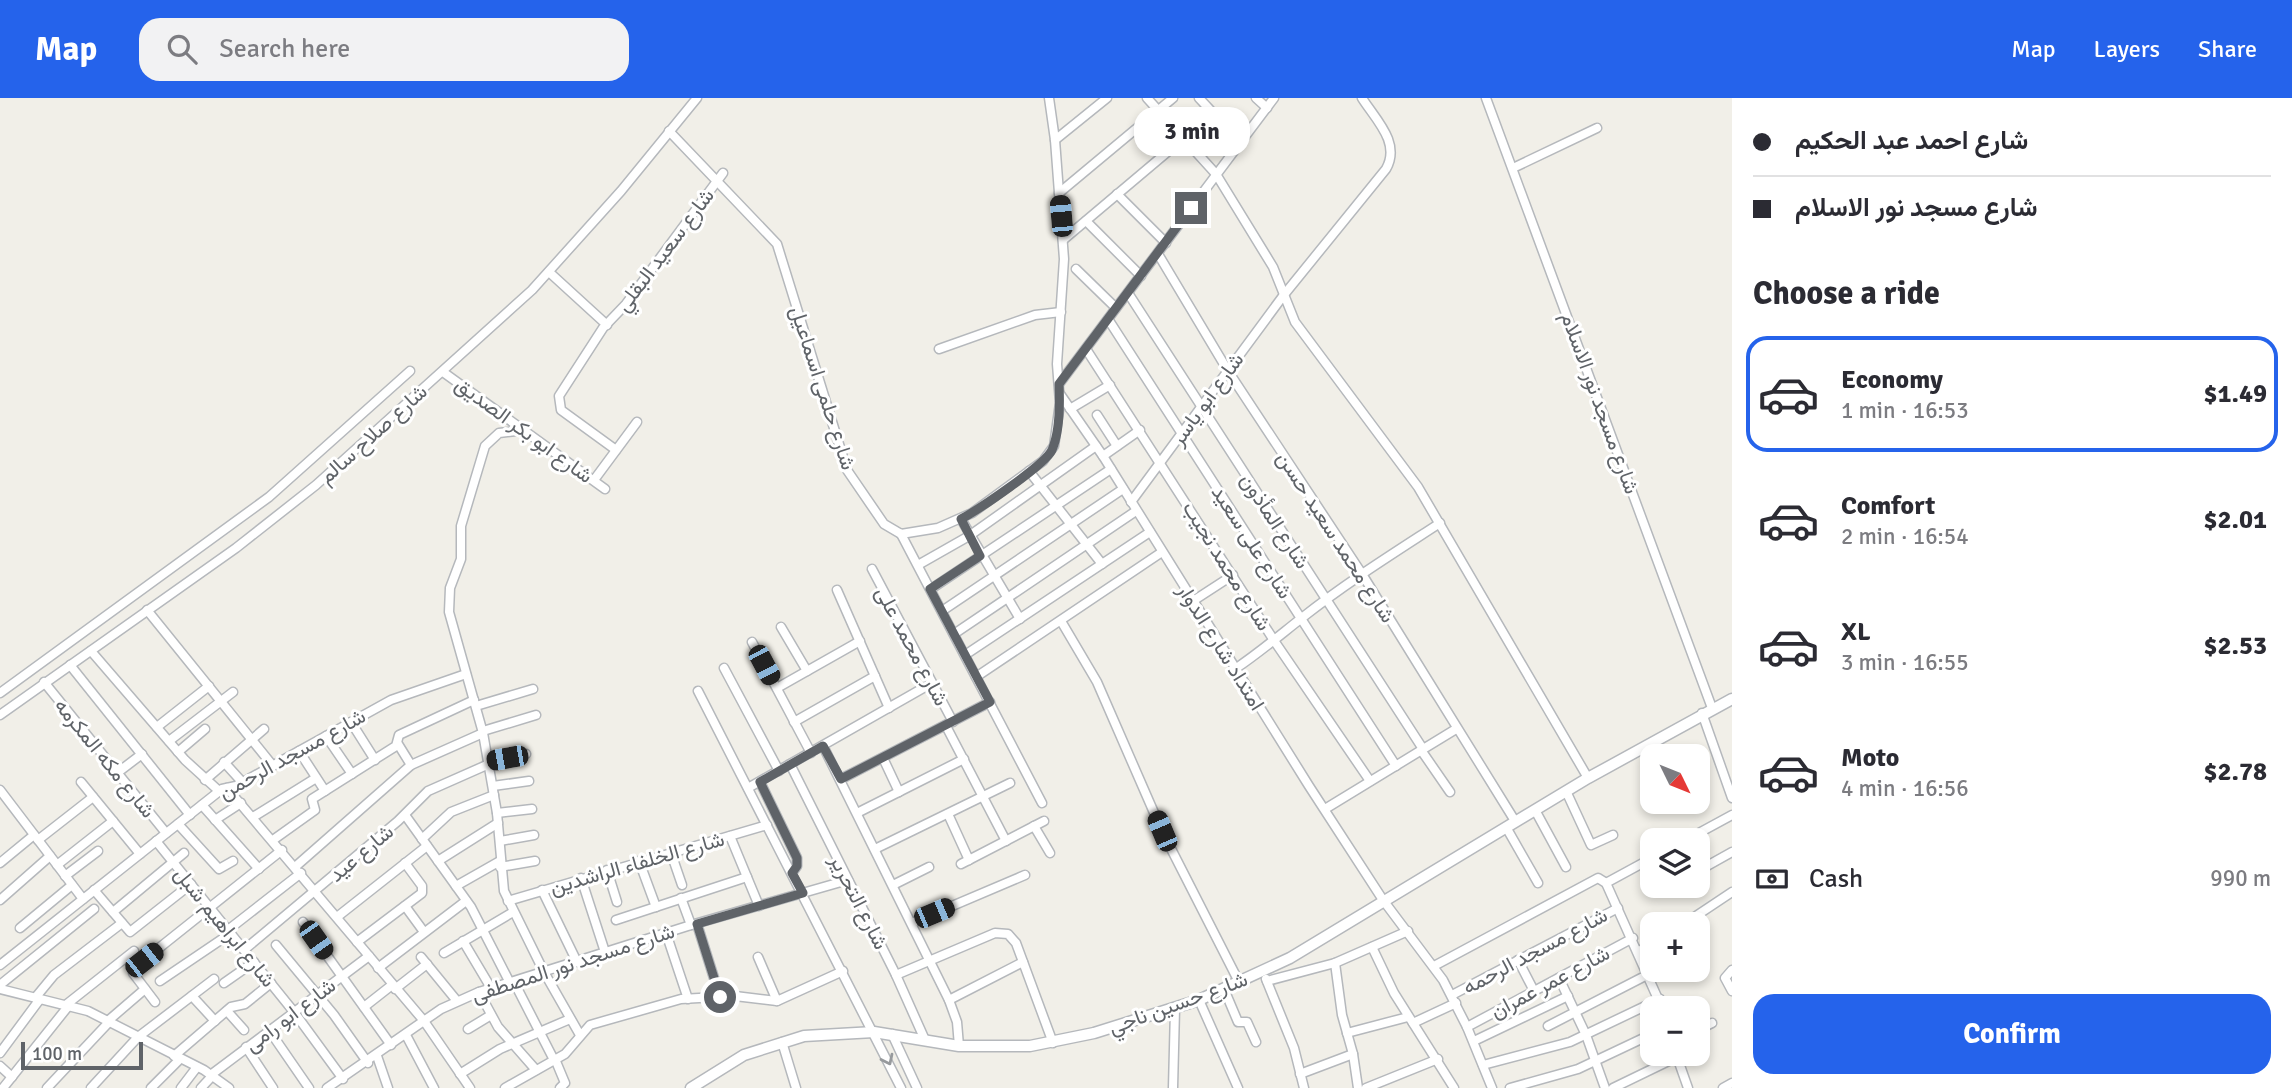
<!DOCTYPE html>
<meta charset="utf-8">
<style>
:root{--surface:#fff;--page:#f2f2f3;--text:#2b2b33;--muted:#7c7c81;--line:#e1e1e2;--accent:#2563eb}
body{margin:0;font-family:Signika,Vazirmatn,sans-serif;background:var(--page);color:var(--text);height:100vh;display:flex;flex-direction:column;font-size:26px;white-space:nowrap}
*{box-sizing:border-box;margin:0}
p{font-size:23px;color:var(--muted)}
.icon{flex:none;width:38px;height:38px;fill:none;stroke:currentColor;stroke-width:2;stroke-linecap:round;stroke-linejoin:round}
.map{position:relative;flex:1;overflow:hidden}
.drawer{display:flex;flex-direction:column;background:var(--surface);width:560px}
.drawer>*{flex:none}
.hud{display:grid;align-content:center;height:154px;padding:0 21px;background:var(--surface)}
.needle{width:46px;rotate:133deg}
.fabs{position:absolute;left:1640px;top:646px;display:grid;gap:14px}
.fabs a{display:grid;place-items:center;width:70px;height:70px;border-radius:14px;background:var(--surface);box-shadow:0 4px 10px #0003;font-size:35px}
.scale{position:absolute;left:21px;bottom:18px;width:122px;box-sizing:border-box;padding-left:7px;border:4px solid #5f6368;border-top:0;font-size:19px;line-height:24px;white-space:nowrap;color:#5f6368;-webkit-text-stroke:5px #fff;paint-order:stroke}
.end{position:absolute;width:32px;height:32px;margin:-16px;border:9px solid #5f6368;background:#fff;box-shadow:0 0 0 4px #fff}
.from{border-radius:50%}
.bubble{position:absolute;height:49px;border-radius:21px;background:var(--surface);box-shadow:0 4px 10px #0003;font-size:23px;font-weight:800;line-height:49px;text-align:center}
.car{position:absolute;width:21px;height:42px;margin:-21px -10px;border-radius:9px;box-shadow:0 0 5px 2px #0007;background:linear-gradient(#222 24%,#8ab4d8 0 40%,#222 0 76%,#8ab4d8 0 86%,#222 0)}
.hud b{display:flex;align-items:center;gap:24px;height:66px;font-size:26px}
.hud b+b{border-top:2px solid var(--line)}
.hud i{width:18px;height:18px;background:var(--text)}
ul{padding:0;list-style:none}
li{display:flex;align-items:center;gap:21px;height:116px;margin:0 14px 10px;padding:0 7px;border:4px solid transparent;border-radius:21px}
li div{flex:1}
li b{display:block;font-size:26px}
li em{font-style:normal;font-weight:800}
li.on{border-color:var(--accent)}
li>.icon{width:63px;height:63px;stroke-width:1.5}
h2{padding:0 21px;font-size:32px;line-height:84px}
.pay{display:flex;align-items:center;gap:18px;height:77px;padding:0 21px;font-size:26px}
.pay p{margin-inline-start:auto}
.primary-button{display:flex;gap:14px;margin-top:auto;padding:14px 21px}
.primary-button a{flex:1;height:80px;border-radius:21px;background:var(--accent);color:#fff;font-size:28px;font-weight:800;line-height:80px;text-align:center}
header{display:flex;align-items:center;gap:42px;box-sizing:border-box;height:98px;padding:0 35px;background:var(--accent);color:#fff}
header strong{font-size:33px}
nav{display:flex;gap:38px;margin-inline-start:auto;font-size:24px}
.search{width:490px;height:63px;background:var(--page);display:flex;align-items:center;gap:18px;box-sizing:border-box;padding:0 24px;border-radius:21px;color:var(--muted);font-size:26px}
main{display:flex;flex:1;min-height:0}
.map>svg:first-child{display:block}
</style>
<header>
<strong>Map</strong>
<div class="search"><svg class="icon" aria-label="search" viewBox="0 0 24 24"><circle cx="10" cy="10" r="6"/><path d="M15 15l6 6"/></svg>Search here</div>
<nav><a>Map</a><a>Layers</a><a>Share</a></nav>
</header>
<main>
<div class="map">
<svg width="1732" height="990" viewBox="0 0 1732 990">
<rect width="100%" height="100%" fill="#f1efe8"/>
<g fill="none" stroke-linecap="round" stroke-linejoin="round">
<g stroke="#b5b8bc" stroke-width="11">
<g id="minor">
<polyline points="1147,0 1216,76 1273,169 1295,224 1418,389 1588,680"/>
<polyline points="1199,0 1240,44"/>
<polyline points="1256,0 1267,10"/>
<polyline points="1486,0 1712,610"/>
<polyline points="669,33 777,146 847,372 884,426 901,436 938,430 972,415 1043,363 1054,348 1060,305 1057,266 1064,161 1055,42 1049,0"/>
<polyline points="1055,42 1107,0"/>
<polyline points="1513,70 1597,30"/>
<polyline points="1059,95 1173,0"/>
<polyline points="1117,96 1166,145"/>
<polyline points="1086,123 1141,178"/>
<polyline points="1063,142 1184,40"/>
<polyline points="1158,156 1228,273 1362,476 1515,723"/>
<polyline points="1076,171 1116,210"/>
<polyline points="549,174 607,227"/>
<polyline points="1128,195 1423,651"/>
<polyline points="1108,221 1396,668"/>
<polyline points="939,251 1035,217 1061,214"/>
<polyline points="1086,251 1275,544 1370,683"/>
<polyline points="443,274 605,391"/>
<polyline points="1059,286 1274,0"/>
<polyline points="1060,296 1103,358 1309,688 1383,802 1443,882 1467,929 1492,990"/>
<polyline points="1070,311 1110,287"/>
<polyline points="1097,317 1117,348"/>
<polyline points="525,332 499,335 485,348 461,428 461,461 450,490 449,514 483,635 497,715 504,793 544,874 580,937"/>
<polyline points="616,352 561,312 559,298 603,230 626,206 723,75"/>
<polyline points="1103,358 1140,332"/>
<polyline points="1029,373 1102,466"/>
<polyline points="594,382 637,324"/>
<path d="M1131 404 1283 198 1386 71C1401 45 1376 22 1362 0"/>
<polyline points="961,421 1020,521"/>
<polyline points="901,436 1042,705"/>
<polyline points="918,467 969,438 1096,348"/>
<polyline points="872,471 953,624"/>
<polyline points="931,491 1111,371"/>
<polyline points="837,492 889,610"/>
<polyline points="1193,503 1233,477"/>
<polyline points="147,512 273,668"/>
<polyline points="942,513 1123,391"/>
<polyline points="1061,523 1097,584 1162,733 1239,884"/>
<polyline points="781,529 807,573"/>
<polyline points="954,536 1136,413"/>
<polyline points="752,544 811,655"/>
<polyline points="91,553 185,662 219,693"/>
<polyline points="965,557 1150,434"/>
<polyline points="70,567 190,717"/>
<polyline points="724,570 779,673"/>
<path d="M1235 571C1259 555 1280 537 1303 519 1346 485 1394 455 1440 425"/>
<polyline points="976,579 1162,454"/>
<polyline points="44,584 166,735"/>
<polyline points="777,590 860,543"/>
<polyline points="698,593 901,990"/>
<polyline points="0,595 269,399 410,273"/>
<polyline points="476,608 533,591"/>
<polyline points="1702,615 1732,700"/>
<polyline points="0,617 236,450 316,387 532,192 621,93 697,0"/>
<polyline points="351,624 375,662"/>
<polyline points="794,624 875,578"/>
<polyline points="946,628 1006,743"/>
<polyline points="157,629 209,588"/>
<polyline points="483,633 536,617"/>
<polyline points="326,638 352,676"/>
<polyline points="169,643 233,594"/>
<polyline points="398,646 411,667"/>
<polyline points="823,648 949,902 957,924 959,948"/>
<polyline points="1421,652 1450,694"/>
<polyline points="299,653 325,693"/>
<polyline points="178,654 205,631"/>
<polyline points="883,660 899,694"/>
<polyline points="488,663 526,656"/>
<polyline points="224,664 243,685"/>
<polyline points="790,666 896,877 925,942"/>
<polyline points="117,675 142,656"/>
<polyline points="841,681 990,604"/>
<polyline points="205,682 264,631"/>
<polyline points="81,684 140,756"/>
<polyline points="760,684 797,760 797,768 792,775"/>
<polyline points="493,688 529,683"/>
<polyline points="227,690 424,923 470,990"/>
<polyline points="748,690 932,585"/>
<polyline points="0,692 83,801"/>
<polyline points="1566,693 1591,747 1613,737"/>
<polyline points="202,707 259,771"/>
<polyline points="1325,711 1456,631"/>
<polyline points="1535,712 1566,769"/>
<polyline points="497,715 532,711"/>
<polyline points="857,715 964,661"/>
<polyline points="948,716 969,762"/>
<polyline points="405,717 471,809 510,885"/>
<polyline points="253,719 316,680"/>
<polyline points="215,722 241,705"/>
<polyline points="178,726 219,771 233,763"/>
<polyline points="1034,728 1050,755"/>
<polyline points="1506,729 1538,785"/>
<polyline points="730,738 759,808"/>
<polyline points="422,741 451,714 494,697"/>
<polyline points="38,742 93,699"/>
<polyline points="273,742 315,712 312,701 396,648 399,637 474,602"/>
<polyline points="1686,742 1732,717"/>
<polyline points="156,743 294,914 343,981"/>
<polyline points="500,743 534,737"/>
<polyline points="875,751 1010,685"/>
<polyline points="671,755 682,787"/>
<polyline points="438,763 498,725"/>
<polyline points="639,763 656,809"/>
<polyline points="0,765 34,737"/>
<polyline points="961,766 1044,723"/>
<polyline points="57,767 113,723"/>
<polyline points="295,769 411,667 483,635"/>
<polyline points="500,769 535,763"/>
<polyline points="607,772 617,804"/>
<polyline points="1698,773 1732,754"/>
<polyline points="65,778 98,753"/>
<polyline points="581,780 605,854"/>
<polyline points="1606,785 1652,760"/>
<polyline points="893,787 929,769"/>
<polyline points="456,788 500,763"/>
<polyline points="94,792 130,834 191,786"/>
<polyline points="542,792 577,864"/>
<polyline points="1662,792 1670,788"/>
<polyline points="681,800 691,827"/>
<polyline points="0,802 50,758"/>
<polyline points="508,803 767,727"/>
<polyline points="405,808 424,834"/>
<polyline points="113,814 184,755"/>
<polyline points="337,819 427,748"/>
<polyline points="616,822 747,779"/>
<polyline points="303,824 391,947"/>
<polyline points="912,825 1025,777"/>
<polyline points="697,826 720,899"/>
<polyline points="1684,826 1732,794"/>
<polyline points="20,830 72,787"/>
<polyline points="228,832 301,775"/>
<polyline points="666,835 688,901"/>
<polyline points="463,843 491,890"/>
<polyline points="357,844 422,795 422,788 405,765"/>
<polyline points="276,847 334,917 368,965"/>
<polyline points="1372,849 1394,895 1454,990"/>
<polyline points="244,852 398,723 428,693 489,666"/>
<polyline points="1639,853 1652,846"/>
<polyline points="444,855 513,814"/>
<polyline points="421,859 457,903"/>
<polyline points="758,859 777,903"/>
<polyline points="144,862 282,752"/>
<polyline points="1518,862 1534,893"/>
<polyline points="1335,865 1342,917 1353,956 1358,990"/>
<polyline points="0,867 222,691 236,688 391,602 466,576"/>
<polyline points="1434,868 1598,780 1606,785 1662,910"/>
<polyline points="378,870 466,803"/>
<polyline points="1732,872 1725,880 1732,893"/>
<polyline points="133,875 155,904"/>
<polyline points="896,877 995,835 1008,836 1016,845 1053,945"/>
<polyline points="1559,880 1586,937 1605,990"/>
<polyline points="1266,881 1294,950 1304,990"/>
<polyline points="160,883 231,835"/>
<polyline points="1267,883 1335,865 1408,833"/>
<polyline points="514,884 554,962"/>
<polyline points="224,885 254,864"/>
<polyline points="0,887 94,811"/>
<polyline points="0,891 88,913 204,972 229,990"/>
<polyline points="395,891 427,866"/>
<polyline points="1224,891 1238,924 1247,924 1256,944"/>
<polyline points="479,894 498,929 536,972"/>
<polyline points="1452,897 1618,810"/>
<polyline points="192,898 215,923"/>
<polyline points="35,900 54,877 122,825"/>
<polyline points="949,902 1023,864"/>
<polyline points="1199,902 1238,990"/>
<polyline points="67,906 134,853"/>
<polyline points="364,909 392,887"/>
<polyline points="227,913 244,932"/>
<polyline points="109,922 145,891"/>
<polyline points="1413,925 1456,905"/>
<polyline points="1548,928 1649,876"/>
<polyline points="1467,929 1633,840"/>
<polyline points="468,931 491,917"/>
<polyline points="269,932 309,990"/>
<polyline points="1698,932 1712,925"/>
<polyline points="1347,935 1408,919"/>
<polyline points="892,936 917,990"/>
<polyline points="406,937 434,990"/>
<polyline points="1474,943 1568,898"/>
<polyline points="782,944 796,990"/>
<polyline points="246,949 273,990"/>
<polyline points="0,955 40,901"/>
<polyline points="1676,956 1688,990"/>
<polyline points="174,958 231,909 245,906 271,885"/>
<polyline points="377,958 388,990"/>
<polyline points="555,961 565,985 560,990"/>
<polyline points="1483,967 1570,944 1660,901"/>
<polyline points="0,968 12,979"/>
<polyline points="212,976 369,858"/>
<polyline points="460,976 500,951 570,921"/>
<polyline points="1300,976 1353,956"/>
<polyline points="3,990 70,906"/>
<polyline points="47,990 110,923"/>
<polyline points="91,990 138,939 214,881"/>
<polyline points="151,990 180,961"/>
<polyline points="181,990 197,969"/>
<polyline points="201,990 213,977"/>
<polyline points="327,990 441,911 479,894 691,827 848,782"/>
<polyline points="505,990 565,956 590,927 681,901 735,898 777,903 843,873"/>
<polyline points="1173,990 1175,911"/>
<polyline points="1366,990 1438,961"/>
<polyline points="1510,990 1578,971 1652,936"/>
<polyline points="1613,990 1677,959"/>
<polyline points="1723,990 1732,985"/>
</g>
</g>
<g stroke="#b5b8bc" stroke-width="13">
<polyline id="tertiary" points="691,990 744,957 804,938 874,934 959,948 1030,948 1094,935 1199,902 1290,860 1588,680 1732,601"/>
</g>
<use href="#minor" stroke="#fff" stroke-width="8"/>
<use href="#tertiary" stroke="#fff" stroke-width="10"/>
</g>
<defs><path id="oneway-chevron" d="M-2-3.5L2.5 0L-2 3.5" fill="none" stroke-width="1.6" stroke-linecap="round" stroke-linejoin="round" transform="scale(1.75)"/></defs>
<use stroke="#979a9d" href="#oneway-chevron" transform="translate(888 962) rotate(64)"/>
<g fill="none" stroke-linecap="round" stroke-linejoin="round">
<path stroke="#5f6368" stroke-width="9" d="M720 899 697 826 803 795 792 775 797 768V760L760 684 823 648 841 681 990 604 930 491 980 458 961 421C978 412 1045 367 1052 352 1060 333 1060 306 1059 286L1191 110"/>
</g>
<g text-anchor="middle" stroke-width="6" stroke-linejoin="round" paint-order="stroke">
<g font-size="21" fill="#5f6368" stroke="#fff">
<text transform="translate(665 152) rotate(-53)" y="7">شارع سعيد البقلي</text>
<text transform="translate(823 290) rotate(72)" y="7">شارع حلمى اسماعيل</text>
<text transform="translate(1207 301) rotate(-54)" y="7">شارع ابو ياسر</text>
<text transform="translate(1600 305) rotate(70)" y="7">شارع مسجد نور الاسلام</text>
<text transform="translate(524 332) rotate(36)" y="7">شارع ابو بكر الصديق</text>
<text transform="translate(373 336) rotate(-42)" y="7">شارع صلاح سالم</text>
<text transform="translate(1275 423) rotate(57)" y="7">شارع المأذون</text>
<text transform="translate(1336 439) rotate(57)" y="7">شارع محمد سعيد حسن</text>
<text transform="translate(1252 444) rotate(57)" y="7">شارع على سعيد</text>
<text transform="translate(1227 468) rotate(58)" y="7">شارع محمد نجيب</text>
<text transform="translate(912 548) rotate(62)" y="7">شارع محمد على</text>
<text transform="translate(1221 549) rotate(58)" y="7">امتداد شارع الدوار</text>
<text transform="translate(292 656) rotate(-29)" y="7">شارع مسجد الرحمن</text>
<text transform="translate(105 660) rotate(51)" y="7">شارع مكه المكرمه</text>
<text transform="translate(361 755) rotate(-40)" y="7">شارع عيد</text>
<text transform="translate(637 765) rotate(-16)" y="7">شارع الخلفاء الراشدين</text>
<text transform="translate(859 804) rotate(63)" y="7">شارع التحرير</text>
<text transform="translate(225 829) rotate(51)" y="7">شارع ابراهيم شبل</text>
<text transform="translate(1535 853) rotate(-28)" y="7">شارع مسجد الرحمه</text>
<text transform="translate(573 865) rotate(-18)" y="7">شارع مسجد نور المصطفى</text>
<text transform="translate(1550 884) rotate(-28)" y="7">شارع عمر عمران</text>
<text transform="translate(1178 905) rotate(-20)" y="7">شارع حسين ناجي</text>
<text transform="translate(290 917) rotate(-37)" y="7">شارع ابو رامى</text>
</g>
</g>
</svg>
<div class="fabs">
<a><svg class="needle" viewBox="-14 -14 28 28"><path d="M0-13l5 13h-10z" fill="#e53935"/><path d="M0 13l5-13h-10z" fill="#7c7c81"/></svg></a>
<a><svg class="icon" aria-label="layers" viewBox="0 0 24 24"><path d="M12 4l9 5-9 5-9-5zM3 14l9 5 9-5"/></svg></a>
<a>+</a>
<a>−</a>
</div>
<div class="scale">100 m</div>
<i class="end from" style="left:720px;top:899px"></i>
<i class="end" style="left:1191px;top:110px"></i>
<div class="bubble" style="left:1134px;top:9px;width:116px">3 min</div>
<i class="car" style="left:1061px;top:118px;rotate:355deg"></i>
<i class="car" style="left:764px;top:567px;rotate:152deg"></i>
<i class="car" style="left:507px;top:660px;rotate:260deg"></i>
<i class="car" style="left:1162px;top:733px;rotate:337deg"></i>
<i class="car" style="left:934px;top:815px;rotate:67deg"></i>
<i class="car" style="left:316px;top:842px;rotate:145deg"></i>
<i class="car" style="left:144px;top:862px;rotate:52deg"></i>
</div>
<section class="drawer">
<div class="hud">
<b><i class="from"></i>شارع احمد عبد الحكيم</b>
<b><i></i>شارع مسجد نور الاسلام</b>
</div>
<h2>Choose a ride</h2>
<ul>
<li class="on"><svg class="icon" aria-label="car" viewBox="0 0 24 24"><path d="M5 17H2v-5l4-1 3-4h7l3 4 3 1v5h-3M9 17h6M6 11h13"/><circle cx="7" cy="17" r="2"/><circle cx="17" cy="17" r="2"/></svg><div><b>Economy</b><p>1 min · 16:53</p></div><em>$1.49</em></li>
<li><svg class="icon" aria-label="car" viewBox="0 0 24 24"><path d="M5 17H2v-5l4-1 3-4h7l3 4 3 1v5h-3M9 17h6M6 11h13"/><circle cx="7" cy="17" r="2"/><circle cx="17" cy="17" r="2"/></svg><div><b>Comfort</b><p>2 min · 16:54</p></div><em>$2.01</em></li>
<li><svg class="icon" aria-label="car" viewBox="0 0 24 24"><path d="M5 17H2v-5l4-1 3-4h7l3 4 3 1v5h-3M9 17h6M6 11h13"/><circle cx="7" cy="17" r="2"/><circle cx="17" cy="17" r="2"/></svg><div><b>XL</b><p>3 min · 16:55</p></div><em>$2.53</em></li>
<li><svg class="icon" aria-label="car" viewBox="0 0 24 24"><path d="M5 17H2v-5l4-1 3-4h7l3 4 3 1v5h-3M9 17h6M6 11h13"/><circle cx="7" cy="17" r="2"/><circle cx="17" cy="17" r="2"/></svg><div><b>Moto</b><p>4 min · 16:56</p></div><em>$2.78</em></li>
</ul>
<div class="pay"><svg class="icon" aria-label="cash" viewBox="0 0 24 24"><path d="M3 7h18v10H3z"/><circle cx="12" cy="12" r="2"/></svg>Cash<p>990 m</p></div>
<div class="primary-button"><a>Confirm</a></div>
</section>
</main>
